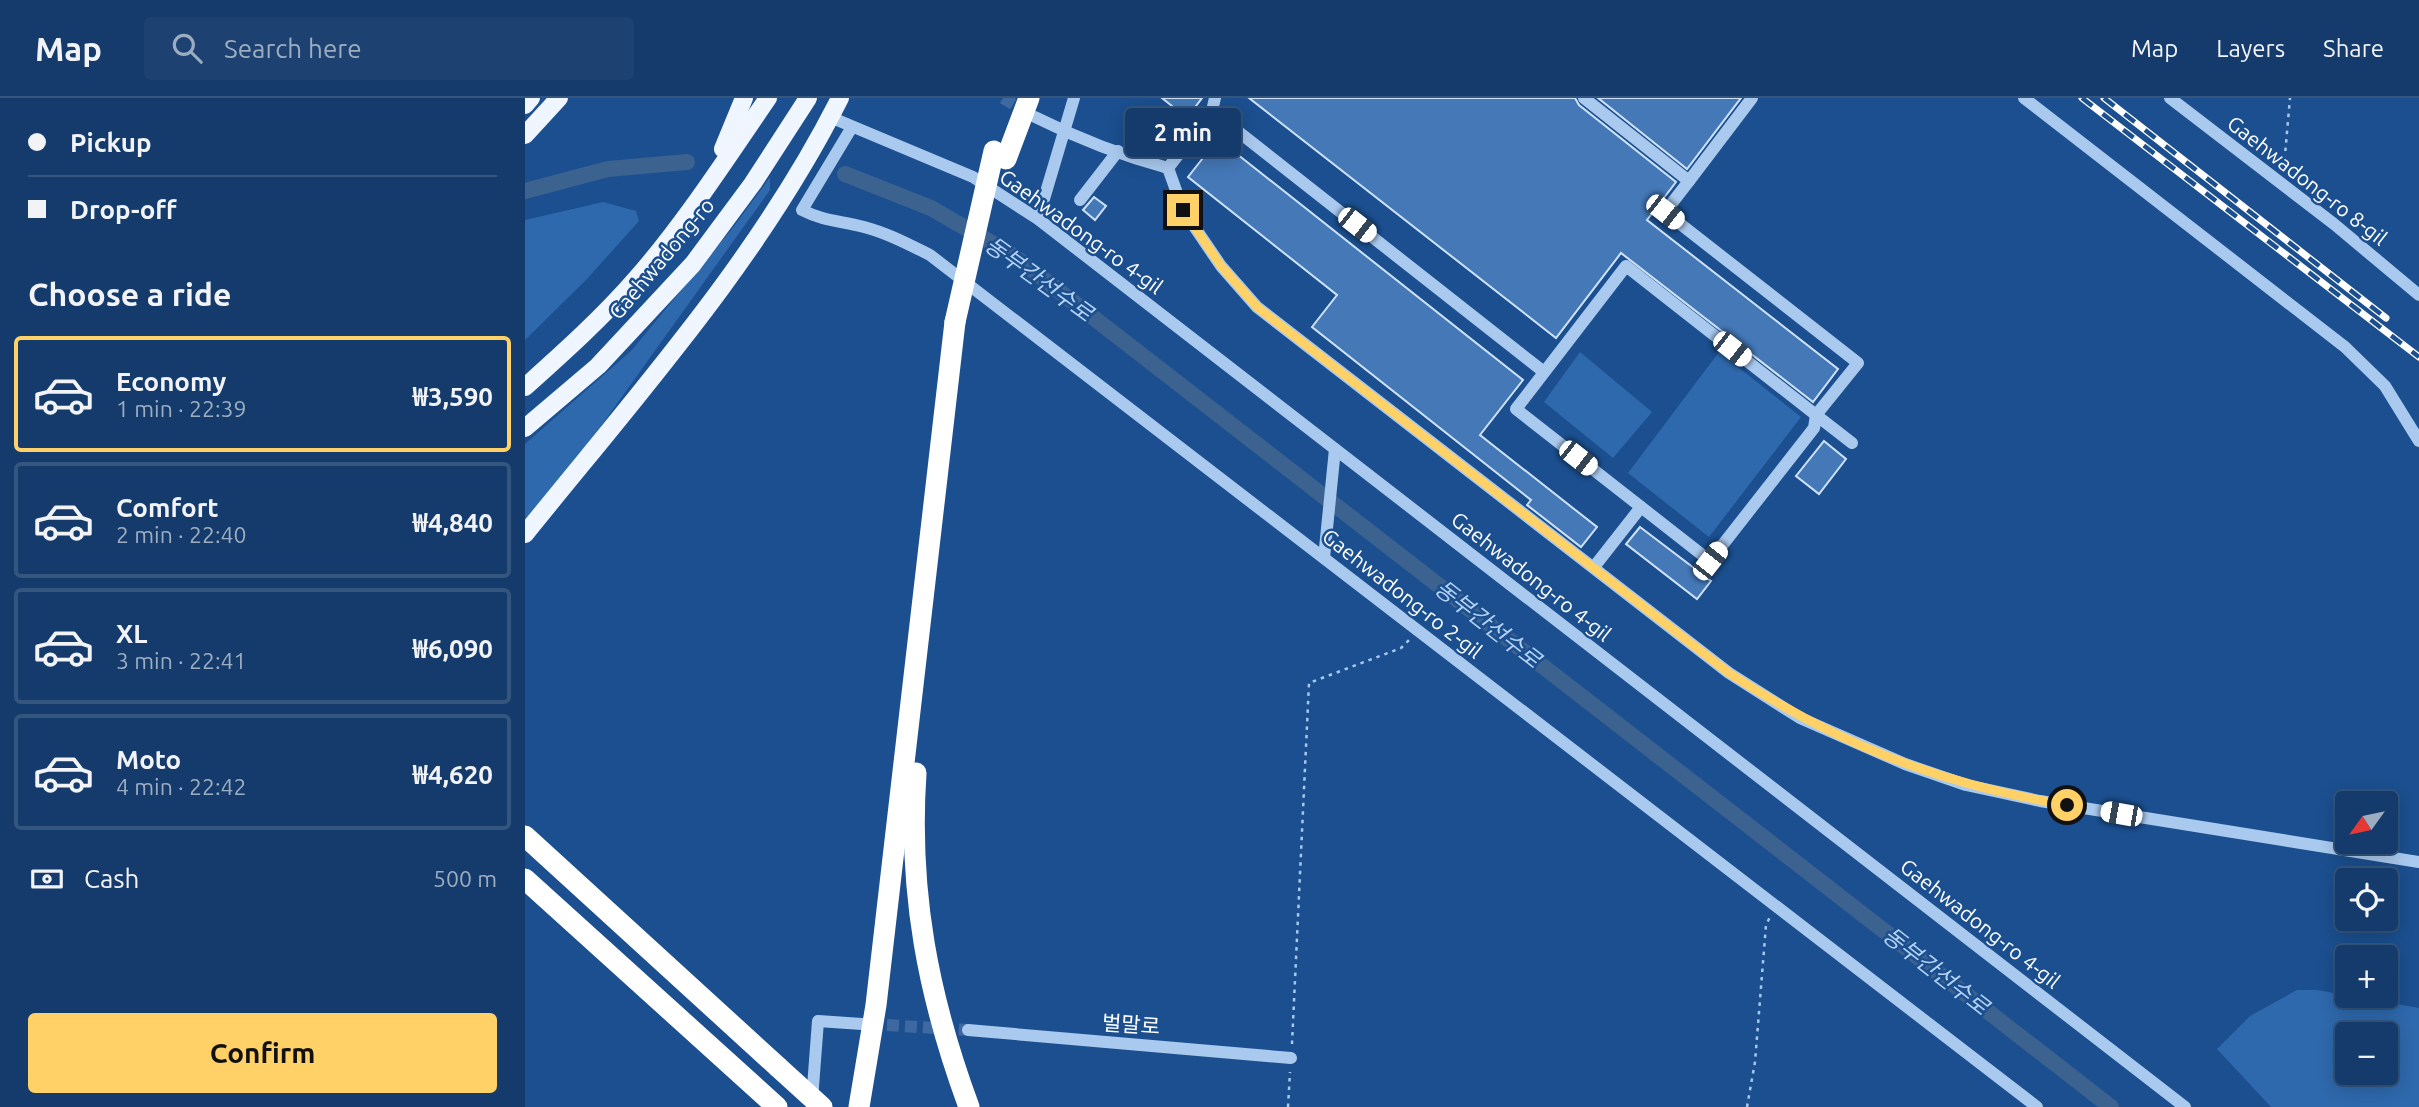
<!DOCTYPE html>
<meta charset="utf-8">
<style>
:root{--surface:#143b6b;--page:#1d4271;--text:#f1f3f6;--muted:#9dadc1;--line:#33557e;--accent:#ffd166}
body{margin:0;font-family:Ubuntu,"Noto Sans KR",sans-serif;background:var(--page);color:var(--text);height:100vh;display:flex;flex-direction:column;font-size:26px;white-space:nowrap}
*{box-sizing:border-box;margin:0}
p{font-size:23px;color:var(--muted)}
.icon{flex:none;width:38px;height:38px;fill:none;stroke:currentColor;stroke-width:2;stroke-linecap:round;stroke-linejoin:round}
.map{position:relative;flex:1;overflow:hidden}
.details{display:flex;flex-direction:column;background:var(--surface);width:525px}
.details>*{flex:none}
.banner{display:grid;align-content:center;height:154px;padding:0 28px;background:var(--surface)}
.needle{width:46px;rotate:237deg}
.tools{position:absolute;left:1810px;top:693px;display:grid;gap:14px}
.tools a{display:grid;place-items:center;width:63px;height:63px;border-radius:7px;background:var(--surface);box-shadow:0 4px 18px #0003,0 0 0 2px var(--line);font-size:35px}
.end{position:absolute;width:32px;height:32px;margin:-16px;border:9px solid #ffd166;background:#111;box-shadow:0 0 0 4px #111}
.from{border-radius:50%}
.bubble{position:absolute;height:49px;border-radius:7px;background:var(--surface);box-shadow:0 4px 18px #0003,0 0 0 2px var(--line);font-size:23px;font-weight:700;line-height:49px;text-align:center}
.car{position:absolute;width:21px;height:42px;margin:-21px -10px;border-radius:9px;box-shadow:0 0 5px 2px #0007;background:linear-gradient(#fff 24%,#345 0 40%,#fff 0 76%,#345 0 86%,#fff 0)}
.banner b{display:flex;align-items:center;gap:24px;height:66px;font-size:26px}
.banner b+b{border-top:2px solid var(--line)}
.banner i{width:18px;height:18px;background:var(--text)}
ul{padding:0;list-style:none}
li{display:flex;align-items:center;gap:21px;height:116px;margin:0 14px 10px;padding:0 14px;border:4px solid var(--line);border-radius:7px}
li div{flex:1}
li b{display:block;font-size:26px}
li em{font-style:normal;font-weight:700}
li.on{border-color:var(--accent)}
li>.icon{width:63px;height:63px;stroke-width:1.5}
h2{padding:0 28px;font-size:32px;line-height:84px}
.pay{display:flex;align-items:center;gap:18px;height:77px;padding:0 28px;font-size:26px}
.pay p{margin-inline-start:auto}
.primary-button{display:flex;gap:14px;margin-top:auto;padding:14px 28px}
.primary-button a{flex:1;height:80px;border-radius:7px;background:var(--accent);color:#111;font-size:28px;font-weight:700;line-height:80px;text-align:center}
header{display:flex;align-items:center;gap:42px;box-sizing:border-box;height:98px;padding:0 35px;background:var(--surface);border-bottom:2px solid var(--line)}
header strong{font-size:33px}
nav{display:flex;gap:38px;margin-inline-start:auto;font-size:24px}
.search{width:490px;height:63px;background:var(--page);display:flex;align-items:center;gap:18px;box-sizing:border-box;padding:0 24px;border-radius:7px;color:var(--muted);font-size:26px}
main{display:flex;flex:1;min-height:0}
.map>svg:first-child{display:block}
</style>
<header>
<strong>Map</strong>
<div class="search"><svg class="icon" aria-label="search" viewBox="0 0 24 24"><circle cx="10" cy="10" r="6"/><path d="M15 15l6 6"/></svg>Search here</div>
<nav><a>Map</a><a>Layers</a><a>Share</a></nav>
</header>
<main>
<section class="details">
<div class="banner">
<b><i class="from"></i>Pickup</b>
<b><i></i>Drop-off</b>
</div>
<h2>Choose a ride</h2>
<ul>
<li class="on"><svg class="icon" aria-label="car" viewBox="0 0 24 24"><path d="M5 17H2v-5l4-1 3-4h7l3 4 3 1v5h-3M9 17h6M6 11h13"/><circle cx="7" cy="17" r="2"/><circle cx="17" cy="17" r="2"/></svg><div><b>Economy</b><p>1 min · 22:39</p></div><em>₩3,590</em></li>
<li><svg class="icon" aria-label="car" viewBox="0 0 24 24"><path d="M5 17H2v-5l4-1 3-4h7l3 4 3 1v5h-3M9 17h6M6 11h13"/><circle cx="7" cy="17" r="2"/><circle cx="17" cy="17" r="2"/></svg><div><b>Comfort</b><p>2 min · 22:40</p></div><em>₩4,840</em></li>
<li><svg class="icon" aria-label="car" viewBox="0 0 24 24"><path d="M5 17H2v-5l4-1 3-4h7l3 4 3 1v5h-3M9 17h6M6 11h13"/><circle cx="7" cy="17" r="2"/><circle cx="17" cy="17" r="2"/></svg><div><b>XL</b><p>3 min · 22:41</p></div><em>₩6,090</em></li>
<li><svg class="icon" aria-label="car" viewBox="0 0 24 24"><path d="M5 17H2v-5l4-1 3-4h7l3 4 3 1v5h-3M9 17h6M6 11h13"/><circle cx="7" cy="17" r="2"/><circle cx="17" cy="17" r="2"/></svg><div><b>Moto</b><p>4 min · 22:42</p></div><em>₩4,620</em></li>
</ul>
<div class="pay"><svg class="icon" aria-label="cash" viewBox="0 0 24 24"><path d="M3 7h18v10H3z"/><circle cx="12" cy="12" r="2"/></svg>Cash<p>500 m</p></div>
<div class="primary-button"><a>Confirm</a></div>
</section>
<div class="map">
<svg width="1894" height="1009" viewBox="0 0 1894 1009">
<rect width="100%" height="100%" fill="#1b4f8f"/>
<g fill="#2e69ad" fill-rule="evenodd">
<polygon points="245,79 245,92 76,328 0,425 0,346 107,252 210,127"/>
<polygon points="78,104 111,113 114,123 61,182 0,242 0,122"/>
<polygon points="1055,254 1127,314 1088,360 1019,304"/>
<polygon points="1194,254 1276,319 1184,439 1103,375"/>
<path d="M1772 892H1792L1894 910V1009H1746L1692 951 1725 918ZM1860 936V975H1822V936Z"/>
</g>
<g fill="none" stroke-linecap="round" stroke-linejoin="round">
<g stroke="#3c6290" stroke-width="16">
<polyline points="320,76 406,110 489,158 1586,1009"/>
<polyline points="0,93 83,71 162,64"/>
</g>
</g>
<g fill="#4478b7" stroke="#cfe3fa" stroke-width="2">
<polygon points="637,0 677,0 662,20"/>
<polygon points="724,0 1050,0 1054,7 1151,84 1122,122 1313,271 1288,304 1096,155 1031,240"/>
<polygon points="1073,0 1216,0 1162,71"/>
<polygon points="693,41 998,282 955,337 1072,429 1056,449 1002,407 1006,402 787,229 812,197 663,79"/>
<polygon points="569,99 581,108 570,122 558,112"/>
<polygon points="1299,343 1321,361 1294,396 1271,378"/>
<polygon points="1115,429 1186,483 1172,501 1101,446"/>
</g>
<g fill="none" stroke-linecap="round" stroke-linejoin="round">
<g stroke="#3d69a0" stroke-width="12" stroke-dasharray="12 6" stroke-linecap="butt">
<polyline points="478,0 505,16"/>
<polyline points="344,926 443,932"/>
</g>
<g stroke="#a9c9ee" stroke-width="2.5" stroke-dasharray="3.5 5" stroke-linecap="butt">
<polyline points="1755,69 1760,57 1765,0"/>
<polyline points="767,946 784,585 876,550 885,541"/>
<polyline points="763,1009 765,974"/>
<polyline points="1222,1009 1230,964 1241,827 1245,819"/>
</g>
<g stroke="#a9c9ee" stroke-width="12">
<polyline points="1059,0 1164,83 1140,114 1333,265 1291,317 1101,168 991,311 1185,463 1289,330 1291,317 1327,345"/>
<polyline points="1499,0 1820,249 1860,288 1894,343"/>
<polyline points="1645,0 1809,126 1894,197"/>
<polyline points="687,13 1019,274"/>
<polyline points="305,19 448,79 513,121 1660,1009"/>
<path d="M510 19C552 40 598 58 643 70L687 13 690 0"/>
<path d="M327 29 277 112C298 123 317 123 339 129 362 135 383 146 405 157L1512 1009"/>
<polyline points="643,70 658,112 696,168 732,209 1204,575 1275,620 1380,666 1441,687 1515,703 1894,764"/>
<polyline points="1164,83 1227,0"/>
<polyline points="555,102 593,53"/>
<polyline points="513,121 549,0"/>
<polyline points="799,460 810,351"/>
<polyline points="1069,469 1116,409"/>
<polyline points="443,932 766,960"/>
<polyline points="287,1002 293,923 337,926"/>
</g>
<g stroke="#f0f6ff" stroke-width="18">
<polyline points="0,7 6,0"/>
<polyline points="0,37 34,0"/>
<polyline points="198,51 219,0"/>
<path d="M0 289C38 255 77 220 111 181 160 125 201 61 243 0"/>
<polyline points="0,330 73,268 168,166 228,85 283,0"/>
<path d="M0 436C112 297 234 161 315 0"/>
</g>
<g stroke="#fff" stroke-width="21">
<polyline points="481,61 504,0"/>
<path d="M391 675C383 794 403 898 444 1009"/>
<polyline points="0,738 253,969"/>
<polyline points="0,781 252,1009"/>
<polyline points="334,1009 351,907 430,224"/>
</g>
<g stroke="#fff" stroke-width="7">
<g id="rail">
<polyline points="1557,0 1894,259"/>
<polyline points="1579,0 1861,220"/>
</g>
</g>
<use href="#rail" stroke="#1b4f8f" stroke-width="4.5" stroke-dasharray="13" stroke-linecap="butt"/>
<g stroke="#fff" stroke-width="21">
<polyline points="430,224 469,53"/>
<polyline points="253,969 297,1009"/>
</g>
</g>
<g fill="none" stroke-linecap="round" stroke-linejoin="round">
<path stroke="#ffd166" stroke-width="9" d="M658 112 696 168 732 209 1204 575C1312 646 1414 686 1542 707"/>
</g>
<g text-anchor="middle" stroke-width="5" stroke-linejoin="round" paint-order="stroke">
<g font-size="21" fill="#fff" stroke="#1b4f8f">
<text transform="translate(1782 83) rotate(38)" y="7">Gaehwadong-ro 8-gil</text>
<text transform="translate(556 134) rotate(36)" y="7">Gaehwadong-ro 4-gil</text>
<text transform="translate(137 161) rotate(-50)" y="7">Gaehwadong-ro</text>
<text transform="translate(1006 479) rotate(38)" y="7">Gaehwadong-ro 4-gil</text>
<text transform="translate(877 496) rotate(38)" y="7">Gaehwadong-ro 2-gil</text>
<text transform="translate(1455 826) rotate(38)" y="7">Gaehwadong-ro 4-gil</text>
<text transform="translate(606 927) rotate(4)" y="7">벌말로</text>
</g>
<g font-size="23" font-style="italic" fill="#b5d3f5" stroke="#1b4f8f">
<text transform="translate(514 181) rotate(36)" y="8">동부간선수로</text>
<text transform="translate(963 526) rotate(38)" y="8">동부간선수로</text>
<text transform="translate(1411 873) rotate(38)" y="8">동부간선수로</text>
</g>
</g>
</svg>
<div class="tools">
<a><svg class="needle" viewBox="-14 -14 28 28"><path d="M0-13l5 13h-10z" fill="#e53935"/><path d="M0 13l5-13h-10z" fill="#9dadc1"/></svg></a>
<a><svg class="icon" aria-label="locate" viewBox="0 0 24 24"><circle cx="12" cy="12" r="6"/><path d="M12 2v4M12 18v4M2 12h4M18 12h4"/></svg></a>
<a>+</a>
<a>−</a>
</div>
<i class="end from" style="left:1542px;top:707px"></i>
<i class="end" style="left:658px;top:112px"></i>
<div class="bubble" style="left:600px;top:10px;width:116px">2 min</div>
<i class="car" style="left:1140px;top:114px;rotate:128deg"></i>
<i class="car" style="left:832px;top:127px;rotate:128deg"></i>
<i class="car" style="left:1207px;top:251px;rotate:128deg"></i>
<i class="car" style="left:1053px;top:360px;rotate:128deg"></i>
<i class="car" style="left:1185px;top:463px;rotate:38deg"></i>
<i class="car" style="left:1596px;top:716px;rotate:280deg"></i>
</div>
</main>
